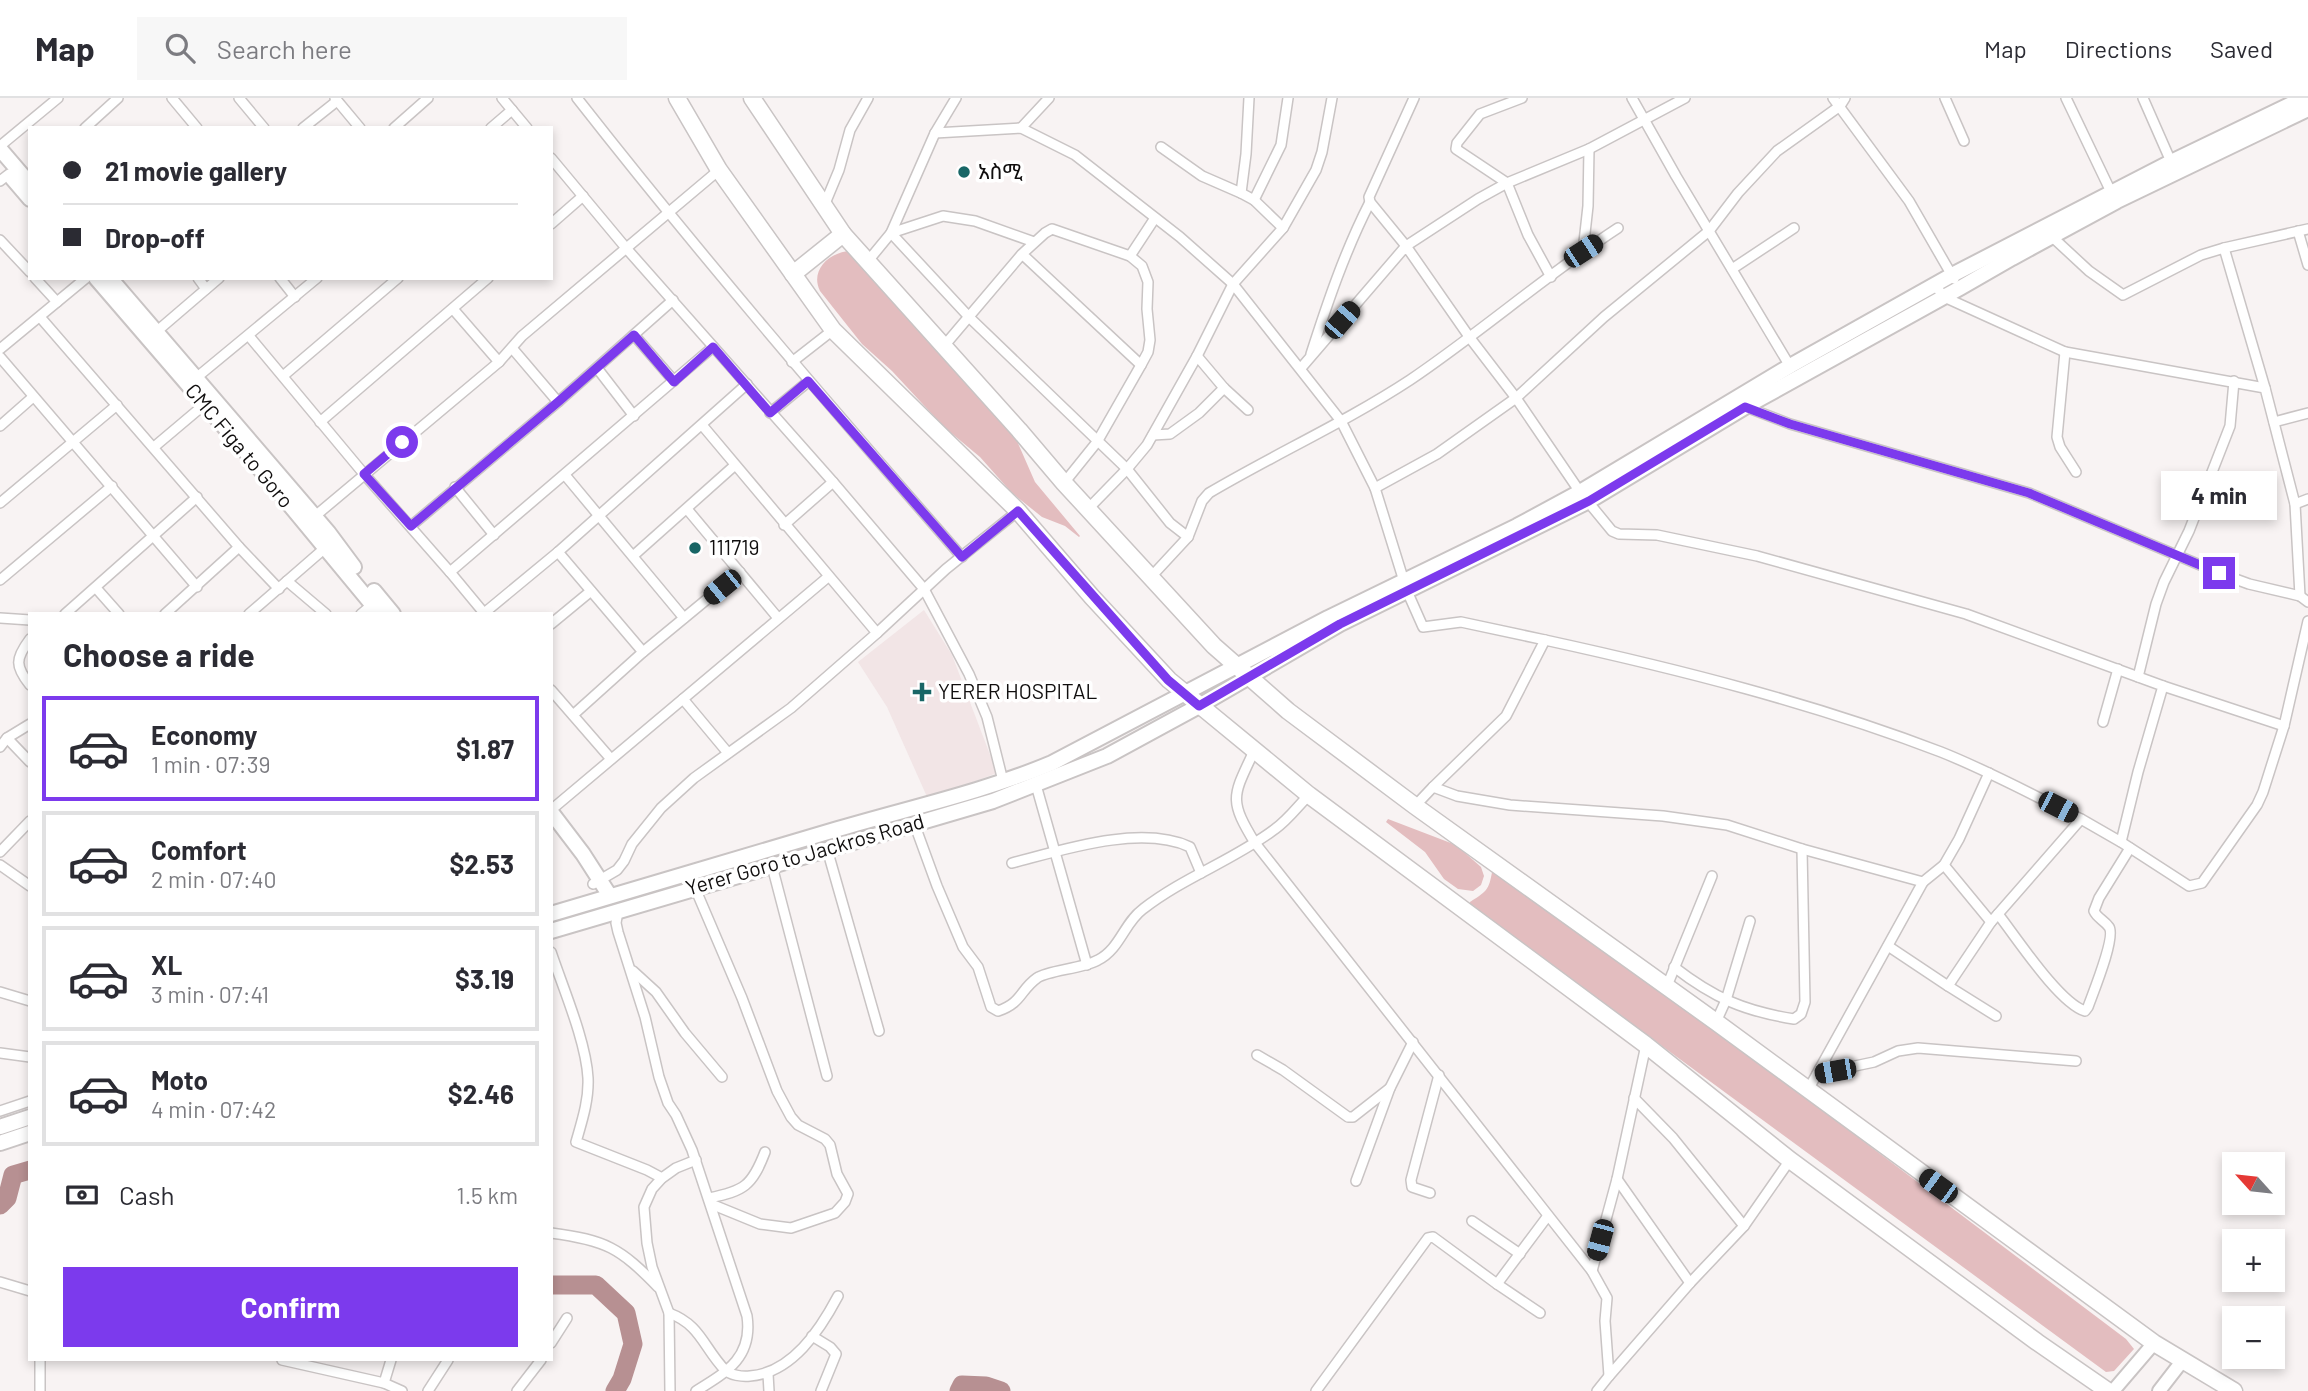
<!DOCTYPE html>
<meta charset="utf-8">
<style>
:root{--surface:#fff;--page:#f7f7f7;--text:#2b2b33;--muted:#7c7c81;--line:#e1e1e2;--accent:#7c3aed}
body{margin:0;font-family:Barlow,"Noto Sans Ethiopic",sans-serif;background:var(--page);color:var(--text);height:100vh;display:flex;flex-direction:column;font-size:26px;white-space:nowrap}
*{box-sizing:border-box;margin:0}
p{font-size:23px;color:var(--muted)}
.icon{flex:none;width:38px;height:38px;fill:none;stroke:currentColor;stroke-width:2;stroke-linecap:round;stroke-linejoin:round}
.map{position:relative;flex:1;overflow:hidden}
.drawer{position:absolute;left:28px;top:514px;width:525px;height:749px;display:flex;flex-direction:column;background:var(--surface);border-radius:0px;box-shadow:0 4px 10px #0003}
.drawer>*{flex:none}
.banner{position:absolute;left:28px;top:28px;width:525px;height:154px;border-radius:0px;box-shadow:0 4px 10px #0003;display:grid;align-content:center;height:154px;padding:0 35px;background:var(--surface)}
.needle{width:46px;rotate:297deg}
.buttons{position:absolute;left:2222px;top:1054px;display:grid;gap:14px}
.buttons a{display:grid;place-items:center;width:63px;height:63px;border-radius:0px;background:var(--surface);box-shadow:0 4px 10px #0003;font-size:35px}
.end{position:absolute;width:32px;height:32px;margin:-16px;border:9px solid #7c3aed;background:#fff;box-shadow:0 0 0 4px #fff}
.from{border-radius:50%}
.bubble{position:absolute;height:49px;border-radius:0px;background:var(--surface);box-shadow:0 4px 10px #0003;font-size:23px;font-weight:700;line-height:49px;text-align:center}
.car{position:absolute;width:21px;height:42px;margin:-21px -10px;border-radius:9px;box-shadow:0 0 5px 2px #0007;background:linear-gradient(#222 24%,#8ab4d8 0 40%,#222 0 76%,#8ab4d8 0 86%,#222 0)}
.banner b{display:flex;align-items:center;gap:24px;height:66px;font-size:26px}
.banner b+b{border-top:2px solid var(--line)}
.banner i{width:18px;height:18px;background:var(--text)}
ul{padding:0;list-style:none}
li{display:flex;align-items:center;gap:21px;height:105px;margin:0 14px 10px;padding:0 21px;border:4px solid var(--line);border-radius:0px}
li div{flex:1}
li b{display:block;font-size:26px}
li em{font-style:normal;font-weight:700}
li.active{border-color:var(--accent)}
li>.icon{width:63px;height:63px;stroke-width:1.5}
h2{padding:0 35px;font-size:32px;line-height:84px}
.pay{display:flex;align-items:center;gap:18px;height:77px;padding:0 35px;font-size:26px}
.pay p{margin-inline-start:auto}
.primary-button{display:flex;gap:14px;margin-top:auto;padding:14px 35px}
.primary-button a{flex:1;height:80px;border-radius:0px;background:var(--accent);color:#fff;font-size:28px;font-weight:700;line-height:80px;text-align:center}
header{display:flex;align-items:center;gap:42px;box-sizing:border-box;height:98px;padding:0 35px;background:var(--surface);border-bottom:2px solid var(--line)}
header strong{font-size:33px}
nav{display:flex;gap:38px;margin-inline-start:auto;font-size:24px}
.search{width:490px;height:63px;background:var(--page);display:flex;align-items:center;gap:18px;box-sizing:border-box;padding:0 24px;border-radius:0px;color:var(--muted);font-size:26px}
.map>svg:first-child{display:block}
</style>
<header>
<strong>Map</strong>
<div class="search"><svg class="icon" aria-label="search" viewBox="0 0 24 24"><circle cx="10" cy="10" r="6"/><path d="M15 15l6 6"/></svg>Search here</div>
<nav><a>Map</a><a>Directions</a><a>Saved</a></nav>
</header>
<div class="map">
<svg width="2308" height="1293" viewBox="0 0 2308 1293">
<rect width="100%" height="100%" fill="#f8f3f3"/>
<polygon fill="#f2e5e6" points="924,512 952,557 997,675 928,701 887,609 858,564"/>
<g fill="#e3bdbf">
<path d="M853 153 1013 334 1035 384 1080 438 1079 439 1065 428 1042 419 1012 395 980 359 944 329 892 273 862 246 820 193C809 171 832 152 853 153Z"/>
<polygon points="1388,721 1456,747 1481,769 1484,778 1481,787 1473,793 1458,791 1444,781 1425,754 1386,724"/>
<path d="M1493 769 1798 994 2126 1241 2134 1251 2114 1273 2106 1274 1470 807V804C1489 792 1489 791 1493 769Z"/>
</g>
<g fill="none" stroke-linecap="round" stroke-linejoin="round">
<g stroke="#b79092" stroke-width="19">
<polyline points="0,1107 7,1100 13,1077 30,1072"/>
<polyline points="551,1187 596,1187 626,1215 633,1246 622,1281 615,1293"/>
<polyline points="959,1293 962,1287 986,1288 1001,1293"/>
</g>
<g stroke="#c9c4c4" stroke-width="12">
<g id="street">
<polyline points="172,0 197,30"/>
<polyline points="239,0 264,30"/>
<polyline points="335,0 360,30"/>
<polyline points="502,0 527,30"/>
<path d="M577 0C700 157 830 308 962 459"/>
<polyline points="1414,0 1369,99 1370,104 1406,148 1478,101 1507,85 1589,51 1685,0"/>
<polyline points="1522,0 1480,16 1457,45 1456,51 1507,85 1528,137 1551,179"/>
<polyline points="1632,0 1676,78 1791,270"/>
<polyline points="1833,0 1909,103 1954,181"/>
<polyline points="1945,0 1964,43"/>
<polyline points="2066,0 2112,96"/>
<polyline points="2143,0 2172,66"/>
<polyline points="85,30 118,0"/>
<polyline points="303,30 337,3"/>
<polyline points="394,30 428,0"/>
<polyline points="491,30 512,12"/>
<polyline points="1021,30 1049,0"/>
<polyline points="935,35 1021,30 1075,57 1180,139 1233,186 1341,323 1375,390 1407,493 1423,529 1461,524 1545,542"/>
<polyline points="0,48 58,0"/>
<polyline points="1161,49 1202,78 1241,95"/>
<polyline points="551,60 626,150 833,384 924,491 969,576 987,619 1003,683"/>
<polyline points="0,83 9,76"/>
<polyline points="1254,102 1281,47 1288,0"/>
<polyline points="824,108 839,72 850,32 868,0"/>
<polyline points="551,126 583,98"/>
<polyline points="1283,130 1316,72 1322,54 1332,0"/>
<polyline points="2298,133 2308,167"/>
<polyline points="2048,135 2089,173 2123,197 2201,157 2224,150 2265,290"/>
<polyline points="0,142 30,174"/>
<polyline points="1034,144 975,123 943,118 891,135 970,220 1127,371 1170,425 1188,439"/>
<polyline points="2224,150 2308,131"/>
<polyline points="1583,153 1588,108 1589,51"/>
<polyline points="1130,158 1155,120"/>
<polyline points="868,163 891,135 935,35 956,0"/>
<polyline points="1732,171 1794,130"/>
<polyline points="35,180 57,204"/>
<polyline points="198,180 206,191"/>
<polyline points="280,180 295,199"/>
<polyline points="1935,187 1944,199 2065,254 2265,290 2295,406 2300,498"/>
<polyline points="453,211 499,264"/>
<polyline points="40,219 239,449 279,491"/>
<polyline points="156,234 219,180"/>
<polyline points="634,237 674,283"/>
<polyline points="249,238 364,376 450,474 484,515"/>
<polyline points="944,248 1022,156 1045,135 1052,131 1130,158 1142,168 1148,184 1147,211 1150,242 1148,254 1141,267 1022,156"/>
<polyline points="512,250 558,304"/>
<polyline points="0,251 86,180"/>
<polyline points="2065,254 2057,339 2060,349 2076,374"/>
<path d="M1311 256C1328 203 1345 153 1370 104"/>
<polyline points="1197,258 1224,290 1248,312"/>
<polyline points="0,259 197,489"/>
<polyline points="792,264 833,232"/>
<polyline points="597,270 634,318"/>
<polyline points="1301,270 1406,148 1470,240 1516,300 1580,394 1612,433 1619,436 1657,437 1757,458 1966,516 2163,588 2138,674 2121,744"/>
<polyline points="283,278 398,180"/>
<polyline points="196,280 317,180"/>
<polyline points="1743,308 1790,326 2029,395 2219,475 2249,486 2300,498 2308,504"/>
<polyline points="770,315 809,283"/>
<polyline points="320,324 488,180"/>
<polyline points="2274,324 2308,315"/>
<polyline points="702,327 877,535"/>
<polyline points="0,328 33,299"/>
<polyline points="1153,337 1170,336 1199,315 1224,290"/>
<polyline points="154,349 205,306"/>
<polyline points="565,377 684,520"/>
<polyline points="1064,385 1097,344 1141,267"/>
<polyline points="455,389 494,437"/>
<polyline points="1375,390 1437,356 1516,300 1604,219 1709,133 1738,95 1777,53 1840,8 1845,0"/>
<polyline points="0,405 117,307"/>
<polyline points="2295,406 2308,401"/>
<polyline points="687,411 778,520"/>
<polyline points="1088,411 1127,371 1147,347 1197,258 1233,186 1283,130 1254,102 1241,95 1246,56 1249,0"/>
<polyline points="314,419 499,264 522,238 719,72"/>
<polyline points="784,427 833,384"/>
<polyline points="411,428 558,304 673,202"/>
<polyline points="558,454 643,554"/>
<polyline points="633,458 734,368"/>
<polyline points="450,474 713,249"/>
<path d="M1150 480 1188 439 1202 403 1209 395C1275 356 1346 324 1410 282 1481 234 1546 177 1618 130"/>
<polyline points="0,482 112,388"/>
<polyline points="287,483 326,516"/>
<polyline points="96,490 119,516"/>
<polyline points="65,516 197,399"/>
<polyline points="165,516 239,449"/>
<polyline points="249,516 325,450"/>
<polyline points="361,516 373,506"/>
<polyline points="483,516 558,454 747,286"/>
<polyline points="0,520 30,522"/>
<polyline points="551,526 591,493"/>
<path d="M30 541C15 561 15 568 30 587"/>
<polyline points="2138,579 2156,506 2164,484 2189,433 2230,328 2234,283"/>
<polyline points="2163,588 2284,628 2308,523"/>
<polyline points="551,592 611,661"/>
<polyline points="683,601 728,655"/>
<polyline points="573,617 643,554 740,474"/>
<polyline points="2103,624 2118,571"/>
<polyline points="7,640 30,664"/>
<polyline points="0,649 7,640 30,626"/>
<path d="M1254 653C1233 698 1228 701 1255 745L1592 1173 1617 1081 1646 947"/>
<polyline points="1036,687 1087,867"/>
<path d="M1433 689 1506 618 1545 542C1678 571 1813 605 1941 654 1989 673 2035 698 2081 721L1991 824 1944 767"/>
<polyline points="1415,708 1433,689 1457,698 1510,707 1663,718 1727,727 1802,751 1923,784 1944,767 1959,741 1989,675"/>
<polyline points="551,712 828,479"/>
<polyline points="2081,721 2121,744 2189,788 2202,785 2257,707 2263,694 2284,628"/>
<path d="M914 725 937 788 963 849 978 869 991 909 998 913C1022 905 1020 892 1037 880 1049 872 1082 871 1098 862 1120 851 1124 825 1143 811 1184 779 1234 762 1275 731 1288 722 1298 708 1309 697"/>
<polyline points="827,751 879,933"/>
<polyline points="0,754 30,723"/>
<path d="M1012 765C1062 752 1141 726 1190 749L1201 775"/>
<polyline points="0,767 30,788"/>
<polyline points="772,768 827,978"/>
<polyline points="593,786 617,772 624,763 632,746 661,710 694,680 791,610 877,535 946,471 1018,413"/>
<polyline points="695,790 742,900 777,993 791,1019 798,1027 825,1041 830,1047 837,1076 848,1096 845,1104 835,1115 791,1130 760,1126 711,1106"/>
<path d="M618 813 616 825 618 834 645 919 659 979 668 1005 676 1017 692 1052 747 1218C753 1259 727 1274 696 1293"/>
<path d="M1998 816C2016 839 2059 905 2085 913L2088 909C2093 895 2116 839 2109 829 2104 822 2097 820 2094 813L2099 800 2130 750"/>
<polyline points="1888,848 1948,888 1991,824"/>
<path d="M551 854C563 890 586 943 588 980 589 1002 582 1023 576 1044L647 1072 662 1080"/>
<path d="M1674 869C1714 900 1744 913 1794 921L1801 916 1805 904 1802 751"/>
<polyline points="633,873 656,894 685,935 722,979"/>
<polyline points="1667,888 1712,778"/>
<polyline points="1948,888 1996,918"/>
<polyline points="0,894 30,903"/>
<polyline points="1716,924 1726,902 1750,823"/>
<polyline points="0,955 30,959"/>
<polyline points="1257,957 1283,972 1348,1019 1353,1019 1390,990"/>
<polyline points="1817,976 1874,964 1898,953 1918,950 2076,963"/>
<polyline points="1808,992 1923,784"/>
<polyline points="1634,1000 1673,1040 1744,1128"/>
<polyline points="0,1013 30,1003"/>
<polyline points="1617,1081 1690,1185"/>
<polyline points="1356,1083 1390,990 1413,944"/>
<polyline points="1430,1095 1412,1089 1411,1082 1439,977"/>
<path d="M709 1100C744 1093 752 1088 765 1054"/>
<polyline points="1472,1123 1520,1156"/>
<path d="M551 1135C606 1142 620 1150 658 1189"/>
<polyline points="1592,1173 1607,1200 1605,1223 1609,1278 1690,1185 1744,1128 1790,1062"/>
<polyline points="0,1184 30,1193"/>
<polyline points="1497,1186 1540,1215"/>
<path d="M669 1215C701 1227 703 1249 725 1272 730 1277 742 1279 750 1278 792 1275 820 1232 838 1198"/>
<polyline points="812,1238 830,1249 836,1256 821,1293"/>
<polyline points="551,1245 567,1220"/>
<polyline points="40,1262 40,1293"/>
<polyline points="282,1262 384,1285 402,1293"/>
<polyline points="768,1276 769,1293"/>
<polyline points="384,1285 391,1262"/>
<polyline points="428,1293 448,1262"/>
<polyline points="517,1293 541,1262"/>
<polyline points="670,1293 669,1215 652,1169 647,1145 644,1109 652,1091 662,1080 676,1070 696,1062"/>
<polyline points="1316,1293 1428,1140 1433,1139 1497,1186 1547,1119"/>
<polyline points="1597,1293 1609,1278"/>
</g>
</g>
<g stroke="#c9c4c4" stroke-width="16">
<g id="secondary">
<polyline points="2113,1293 2154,1245"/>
<polyline points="2159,1293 2183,1262"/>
</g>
</g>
<g stroke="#c9c4c4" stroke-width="18">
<g id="primary">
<polyline points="0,51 30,86"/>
<polyline points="12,80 30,101"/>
<polyline points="96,180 246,354 380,516"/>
<polyline points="110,180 328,434 354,469"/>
<polyline points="374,493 393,516"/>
<polyline points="551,714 583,756 610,798"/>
<path d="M551 816C647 788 742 759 838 731 909 710 983 694 1052 665L1328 520 1517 428 1580 394 1790 268 1952 177 2171 64 2304 0"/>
<polyline points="551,833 993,703 1107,658 1199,608 1340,526 1589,403 1745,309 1960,190 2012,160 2117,103 2308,11"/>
<polyline points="0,1029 30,1019"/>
<polyline points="0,1045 30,1035"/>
</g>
</g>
<g stroke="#c9c4c4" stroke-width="19">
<g id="highway">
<polyline points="677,0 719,72 833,232 1018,413 1092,499 1169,582 1309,697 1646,947 1790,1062 2037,1244 2108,1293"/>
<polyline points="752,0 843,136 1019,332 1064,385 1214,548 1288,613 1415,708 1716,924 2154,1245 2234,1293"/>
<polyline points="793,176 843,136"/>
</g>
</g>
<use href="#street" stroke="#fff" stroke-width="9"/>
<use href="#secondary" stroke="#fff" stroke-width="12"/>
<use href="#primary" stroke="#fff" stroke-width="14"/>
<use href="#highway" stroke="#fff" stroke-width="16"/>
</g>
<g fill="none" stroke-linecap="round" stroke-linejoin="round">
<polyline stroke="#7c3aed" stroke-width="9" points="402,344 364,376 411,428 558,304 634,237 674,284 713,249 770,315 808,283 962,459 1018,413 1168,582 1199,608 1340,526 1589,403 1745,309 1790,326 2029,395 2219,475"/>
</g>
<g fill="#186666" stroke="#fff" stroke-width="2.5">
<circle cx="964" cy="74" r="7"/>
<circle cx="695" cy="450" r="7"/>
<path d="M918.5 583.5h7v7h7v7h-7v7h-7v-7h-7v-7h7z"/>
</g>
<g text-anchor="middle" stroke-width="7" stroke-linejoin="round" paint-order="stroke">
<g font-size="21" fill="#100e0e" stroke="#fff" text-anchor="start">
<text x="978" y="81">አስሚ</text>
<text x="709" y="457">111719</text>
<text x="938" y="601">YERER HOSPITAL</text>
</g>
<g font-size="21" fill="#100e0e" stroke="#fff">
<text transform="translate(239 348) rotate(50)" y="7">CMC Figa to Goro</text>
<text transform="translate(805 757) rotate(-16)" y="7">Yerer Goro to Jackros Road</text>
</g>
</g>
</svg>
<div class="buttons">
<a><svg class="needle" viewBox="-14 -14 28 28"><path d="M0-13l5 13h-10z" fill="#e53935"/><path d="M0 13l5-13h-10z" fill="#7c7c81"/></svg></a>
<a>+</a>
<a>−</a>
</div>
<i class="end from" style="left:402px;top:344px"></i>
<i class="end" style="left:2219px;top:475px"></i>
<div class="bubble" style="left:2161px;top:373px;width:116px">4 min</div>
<i class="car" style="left:1583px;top:153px;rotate:57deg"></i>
<i class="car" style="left:1342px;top:222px;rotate:41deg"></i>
<i class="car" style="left:722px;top:489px;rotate:231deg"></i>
<i class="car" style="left:2058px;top:709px;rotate:117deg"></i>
<i class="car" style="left:1835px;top:973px;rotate:260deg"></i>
<i class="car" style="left:1938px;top:1088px;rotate:306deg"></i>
<i class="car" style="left:1600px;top:1142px;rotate:195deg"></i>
<div class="banner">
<b><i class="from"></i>21 movie gallery</b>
<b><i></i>Drop-off</b>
</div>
<section class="drawer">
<h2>Choose a ride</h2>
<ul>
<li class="active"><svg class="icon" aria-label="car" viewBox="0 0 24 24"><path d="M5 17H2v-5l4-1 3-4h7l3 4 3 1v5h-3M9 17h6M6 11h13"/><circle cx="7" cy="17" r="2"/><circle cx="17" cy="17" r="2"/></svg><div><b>Economy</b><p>1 min · 07:39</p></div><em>$1.87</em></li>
<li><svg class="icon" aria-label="car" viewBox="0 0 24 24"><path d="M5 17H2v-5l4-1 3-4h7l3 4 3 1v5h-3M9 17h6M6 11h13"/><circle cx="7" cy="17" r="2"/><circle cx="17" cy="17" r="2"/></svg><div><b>Comfort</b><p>2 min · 07:40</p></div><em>$2.53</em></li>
<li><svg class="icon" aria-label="car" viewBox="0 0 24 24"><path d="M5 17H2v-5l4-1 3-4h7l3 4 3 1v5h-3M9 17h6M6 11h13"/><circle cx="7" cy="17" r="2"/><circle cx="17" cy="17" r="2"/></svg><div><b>XL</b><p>3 min · 07:41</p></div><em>$3.19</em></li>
<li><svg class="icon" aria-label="car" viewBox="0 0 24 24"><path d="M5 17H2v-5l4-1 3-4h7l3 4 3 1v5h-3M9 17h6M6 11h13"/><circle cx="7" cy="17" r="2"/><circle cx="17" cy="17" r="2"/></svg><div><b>Moto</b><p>4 min · 07:42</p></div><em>$2.46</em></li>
</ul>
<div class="pay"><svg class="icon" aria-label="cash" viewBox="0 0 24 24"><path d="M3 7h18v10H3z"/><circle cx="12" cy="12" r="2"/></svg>Cash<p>1.5 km</p></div>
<div class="primary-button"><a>Confirm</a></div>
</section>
</div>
